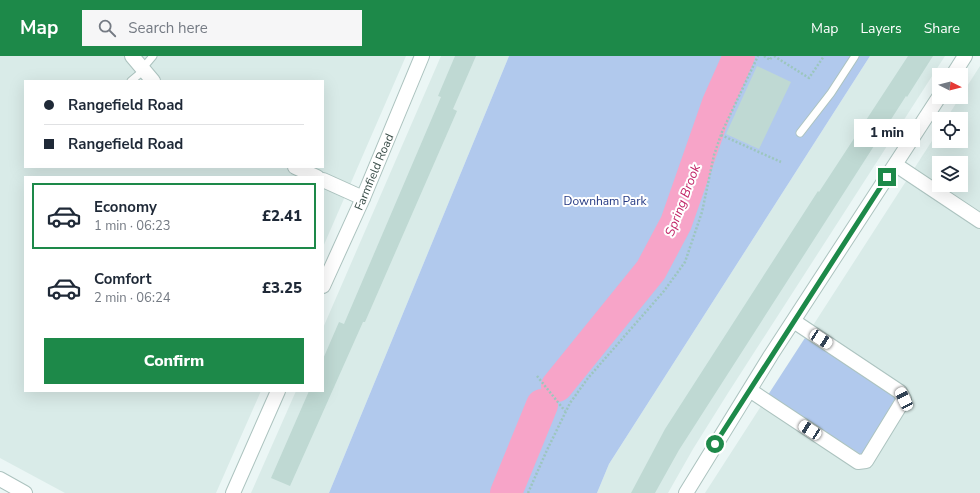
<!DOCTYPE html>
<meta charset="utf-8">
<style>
:root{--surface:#fff;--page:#f6f6f7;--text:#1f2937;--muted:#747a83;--line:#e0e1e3;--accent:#1d8949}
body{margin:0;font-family:"Nunito Sans",sans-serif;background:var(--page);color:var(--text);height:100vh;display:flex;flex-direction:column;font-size:15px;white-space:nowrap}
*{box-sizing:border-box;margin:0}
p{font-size:13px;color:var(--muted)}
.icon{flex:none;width:22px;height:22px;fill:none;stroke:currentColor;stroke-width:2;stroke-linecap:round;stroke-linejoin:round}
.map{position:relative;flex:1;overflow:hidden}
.sheet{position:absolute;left:24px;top:120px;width:300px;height:216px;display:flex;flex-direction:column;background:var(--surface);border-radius:0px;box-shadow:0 4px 16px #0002}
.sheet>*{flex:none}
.top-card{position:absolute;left:24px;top:24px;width:300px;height:88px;border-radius:0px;box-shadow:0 4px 16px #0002;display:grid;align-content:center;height:88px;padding:0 20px;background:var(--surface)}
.needle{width:26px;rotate:96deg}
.tools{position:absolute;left:932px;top:12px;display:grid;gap:8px}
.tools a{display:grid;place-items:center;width:36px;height:36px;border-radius:0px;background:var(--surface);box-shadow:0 4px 16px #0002;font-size:20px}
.end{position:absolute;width:18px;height:18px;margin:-9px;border:5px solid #1d8949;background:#fff;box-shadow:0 0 0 2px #fff}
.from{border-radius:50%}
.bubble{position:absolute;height:28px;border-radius:0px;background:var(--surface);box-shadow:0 4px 16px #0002;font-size:13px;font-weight:800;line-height:28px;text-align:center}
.car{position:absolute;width:12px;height:24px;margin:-12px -6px;border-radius:5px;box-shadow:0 0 3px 1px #0007;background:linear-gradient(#fff 24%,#345 0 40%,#fff 0 76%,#345 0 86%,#fff 0)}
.top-card b{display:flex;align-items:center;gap:14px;height:38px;font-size:15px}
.top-card b+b{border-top:1px solid var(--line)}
.top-card i{width:10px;height:10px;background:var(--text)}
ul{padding:7px 0 0;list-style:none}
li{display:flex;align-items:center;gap:12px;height:66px;margin:0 8px 6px;padding:0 12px;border:2px solid transparent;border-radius:0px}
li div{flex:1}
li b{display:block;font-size:15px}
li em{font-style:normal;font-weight:800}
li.active{border-color:var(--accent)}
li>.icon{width:36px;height:36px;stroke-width:1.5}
.primary-button{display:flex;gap:8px;margin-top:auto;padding:8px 20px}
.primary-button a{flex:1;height:46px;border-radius:0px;background:var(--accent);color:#fff;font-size:16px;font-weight:800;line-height:46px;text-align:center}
header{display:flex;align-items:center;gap:24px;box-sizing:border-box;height:56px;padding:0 20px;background:var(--accent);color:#fff}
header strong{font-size:19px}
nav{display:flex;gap:22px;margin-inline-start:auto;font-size:14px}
.search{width:280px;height:36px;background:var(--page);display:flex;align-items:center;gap:10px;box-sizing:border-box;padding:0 14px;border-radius:0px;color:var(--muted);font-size:15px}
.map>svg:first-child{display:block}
</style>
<header>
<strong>Map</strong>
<div class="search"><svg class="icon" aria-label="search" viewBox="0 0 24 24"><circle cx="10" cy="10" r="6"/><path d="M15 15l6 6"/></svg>Search here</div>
<nav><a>Map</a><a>Layers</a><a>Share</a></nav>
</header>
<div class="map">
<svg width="980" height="437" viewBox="0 0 980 437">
<rect width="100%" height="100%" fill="#ebf6f5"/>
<g fill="#d9ebe8" fill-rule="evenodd">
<path d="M0 0H406L323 191V121H25V335H261L216 437H65L0 402ZM25 25H323V111H25Z"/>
<polygon points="441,0 509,0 329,437 251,437 296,335 323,335 323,272"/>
<polygon points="870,0 945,0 728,337 693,393 668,437 597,437 609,408"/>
<path d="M980 10V437H705L939 74V85H961V63H946ZM939 107H961V129H939Z"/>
</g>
<g fill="#b1c9ed">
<polygon points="509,0 870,0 609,408 597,437 329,437"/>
<polygon points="805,282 896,341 862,399 768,339"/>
</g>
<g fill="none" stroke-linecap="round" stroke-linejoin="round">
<g stroke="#f7a4c8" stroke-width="32">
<polyline points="557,330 651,214 676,167 718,47 739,0"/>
<polyline points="506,437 542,349"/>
</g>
</g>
<g fill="#bfd9d3">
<polygon points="455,0 476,0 453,53 457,55 365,266 363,266 290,430 271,422 309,335 323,335 323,303 339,266 344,268 441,41 438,40"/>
<polygon points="908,0 933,0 907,41 906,40 679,394 655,437 631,437 665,373 818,135 819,136"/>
<polygon points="757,10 791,26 759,93 726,78"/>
</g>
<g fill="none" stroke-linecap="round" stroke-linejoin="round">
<g stroke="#acc3bf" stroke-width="9">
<g id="lane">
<polyline points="142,13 153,0"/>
<polyline points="131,25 143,15"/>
<polyline points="800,77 831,37 855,0"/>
</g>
</g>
<g stroke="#acc3bf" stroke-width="16">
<g id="street">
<polyline points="132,0 153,25"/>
<polyline points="953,19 965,0"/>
<polyline points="896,109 980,165"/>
<polyline points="295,111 317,121"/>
<polyline points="323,124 363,142"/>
<polyline points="323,230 363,142 422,0"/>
<polyline points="751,335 858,406 866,405 904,343 900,336 795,266"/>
<polyline points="0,423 25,437"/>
<polyline points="233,437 278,335"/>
<polyline points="686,437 771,299 939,41"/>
</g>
</g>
<g stroke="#9cc6be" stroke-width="2.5" stroke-dasharray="2 2" stroke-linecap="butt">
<polyline points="764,0 770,4 772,0"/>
<polyline points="774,0 809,22 824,0"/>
<polyline points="721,79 781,106"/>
<polyline points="537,320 565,355"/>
<polyline points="528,437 547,394 570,347 588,322 664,235 685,206 702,156 714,99 722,76 758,0"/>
</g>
<use href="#lane" stroke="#fff" stroke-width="7"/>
<use href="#street" stroke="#fff" stroke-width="14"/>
</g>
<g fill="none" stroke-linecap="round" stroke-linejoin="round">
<polyline stroke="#1d8949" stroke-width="5" points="715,388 887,121"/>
</g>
<g text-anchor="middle" stroke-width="4" stroke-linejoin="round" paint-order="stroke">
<g font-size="12" fill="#384c47" stroke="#fff">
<text transform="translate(374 116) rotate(-67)" y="4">Farmfield Road</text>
</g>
<g font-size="12" fill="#253a84" stroke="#fff">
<text x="605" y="149">Downham Park</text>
</g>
<g font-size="13" font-style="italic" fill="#c22668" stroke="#fff">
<text transform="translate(682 144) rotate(-69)" y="5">Spring Brook</text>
</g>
</g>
</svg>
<div class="tools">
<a><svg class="needle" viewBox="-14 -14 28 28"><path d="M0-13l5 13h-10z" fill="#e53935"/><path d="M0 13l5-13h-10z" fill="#747a83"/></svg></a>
<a><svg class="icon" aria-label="locate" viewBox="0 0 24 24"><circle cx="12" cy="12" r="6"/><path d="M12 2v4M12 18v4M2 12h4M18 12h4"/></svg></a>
<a><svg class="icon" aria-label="layers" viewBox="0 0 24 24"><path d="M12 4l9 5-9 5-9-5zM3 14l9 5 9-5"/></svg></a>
</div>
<i class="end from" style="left:715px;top:388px"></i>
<i class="end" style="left:887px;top:121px"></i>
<div class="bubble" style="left:854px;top:63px;width:66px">1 min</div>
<i class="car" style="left:821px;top:283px;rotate:123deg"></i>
<i class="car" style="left:904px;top:343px;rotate:334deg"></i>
<i class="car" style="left:810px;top:374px;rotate:303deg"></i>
<div class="top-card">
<b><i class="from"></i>Rangefield Road</b>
<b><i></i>Rangefield Road</b>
</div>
<section class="sheet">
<ul>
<li class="active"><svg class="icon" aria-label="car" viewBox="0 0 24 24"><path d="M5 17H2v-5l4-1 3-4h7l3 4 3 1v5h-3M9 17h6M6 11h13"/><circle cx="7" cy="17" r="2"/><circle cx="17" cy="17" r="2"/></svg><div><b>Economy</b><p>1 min · 06:23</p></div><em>£2.41</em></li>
<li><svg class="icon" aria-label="car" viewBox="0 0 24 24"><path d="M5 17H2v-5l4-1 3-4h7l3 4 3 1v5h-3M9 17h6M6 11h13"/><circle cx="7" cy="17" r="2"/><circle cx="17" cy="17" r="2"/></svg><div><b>Comfort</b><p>2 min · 06:24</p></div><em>£3.25</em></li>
</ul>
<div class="primary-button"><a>Confirm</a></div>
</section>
</div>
